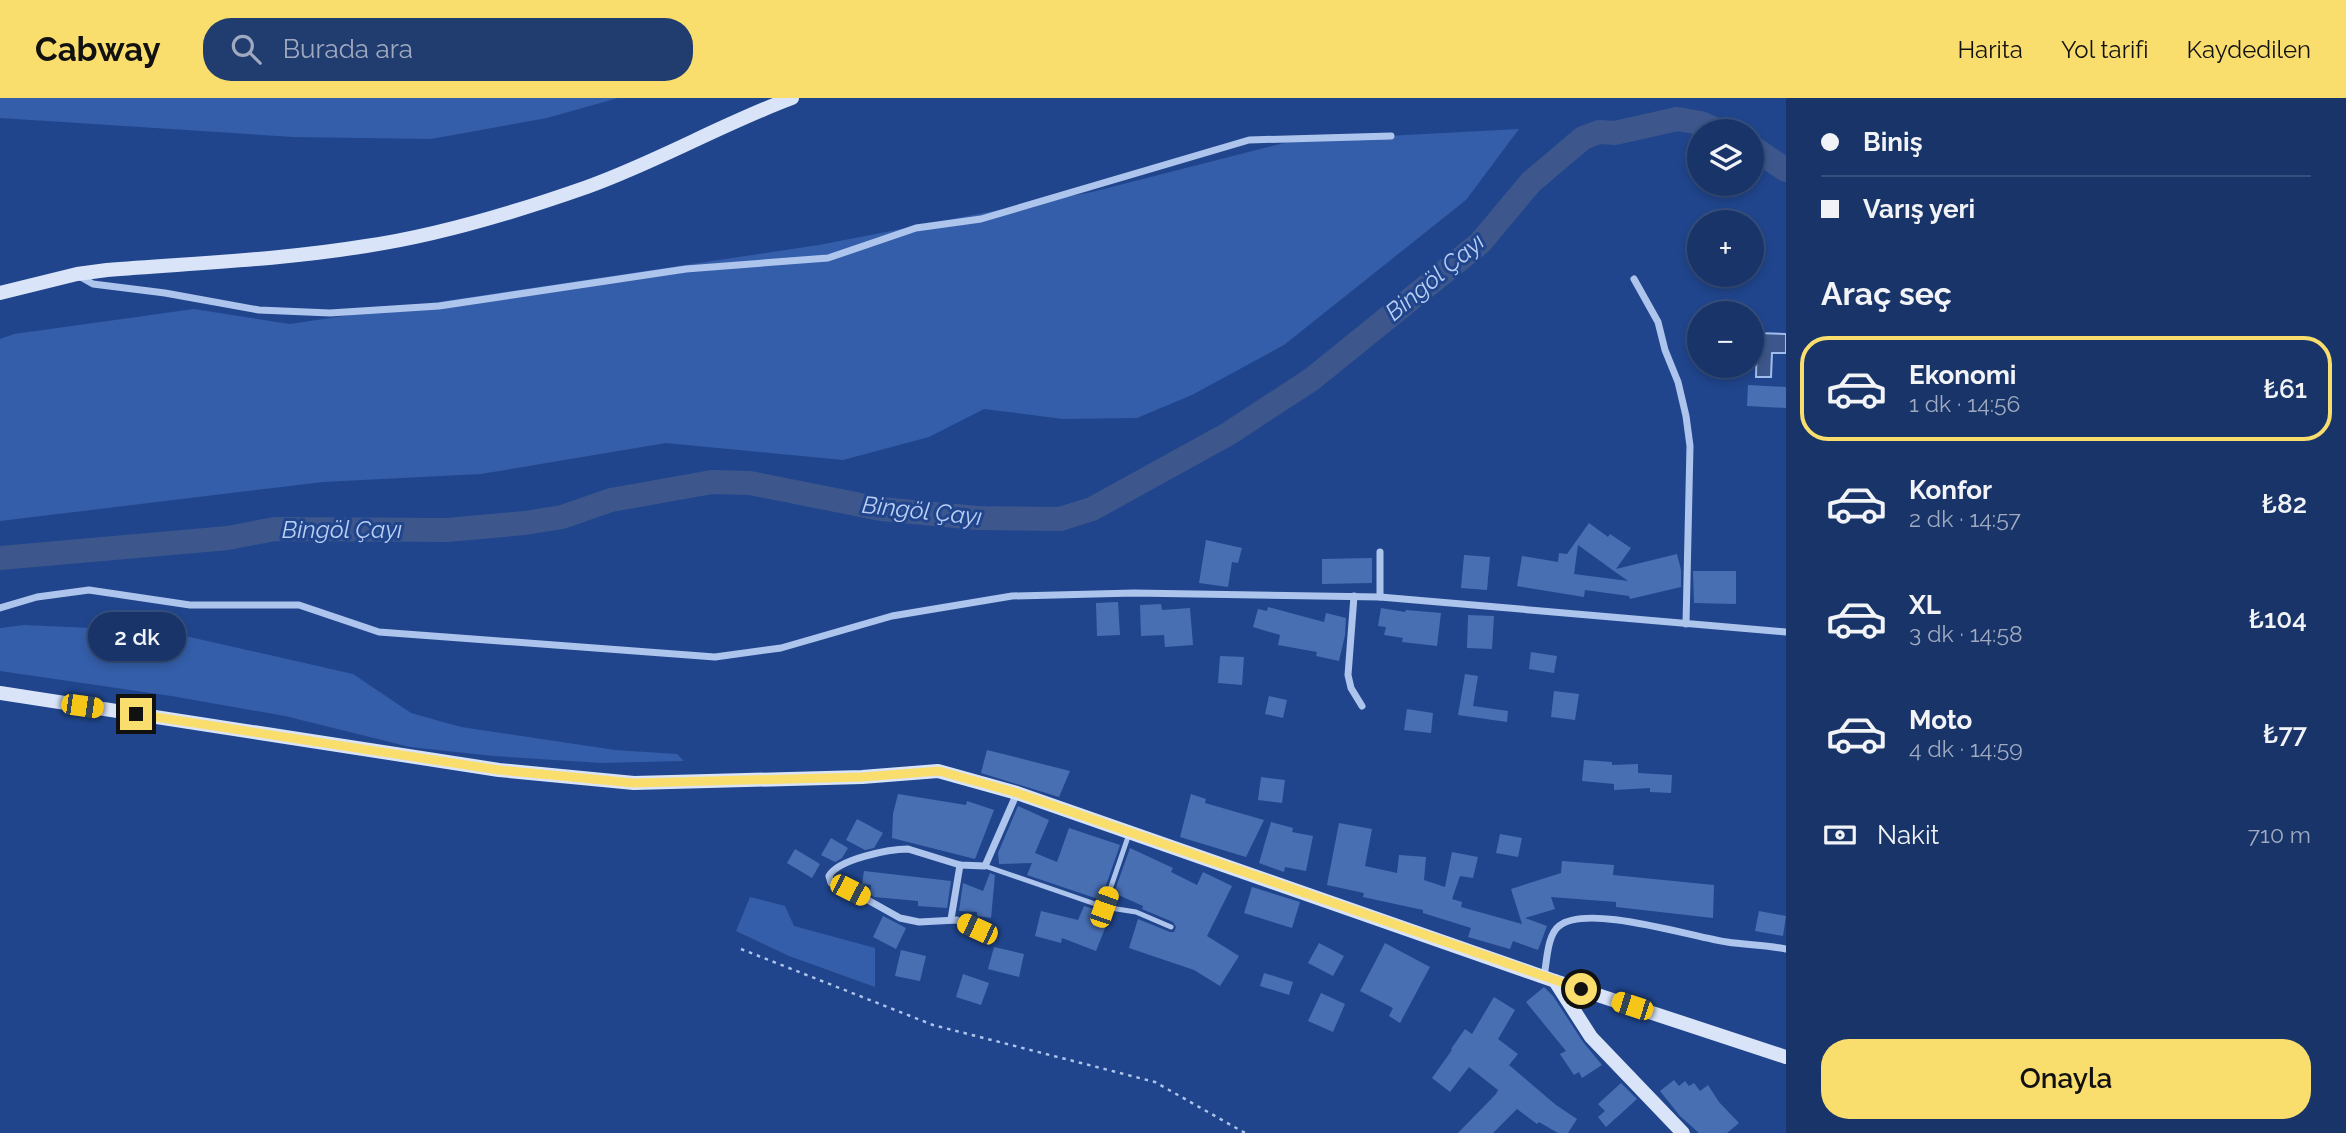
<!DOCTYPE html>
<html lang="tr">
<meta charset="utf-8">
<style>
:root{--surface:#183469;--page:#213c6f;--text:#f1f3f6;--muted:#9faac0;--line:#364f7d;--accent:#f9de6e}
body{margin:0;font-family:Raleway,sans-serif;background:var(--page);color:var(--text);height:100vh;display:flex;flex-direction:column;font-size:26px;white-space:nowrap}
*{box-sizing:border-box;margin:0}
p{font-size:23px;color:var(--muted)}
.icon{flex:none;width:38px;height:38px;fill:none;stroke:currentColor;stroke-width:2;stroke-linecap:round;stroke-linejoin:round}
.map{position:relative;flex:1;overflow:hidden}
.panel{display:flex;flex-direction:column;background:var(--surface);width:560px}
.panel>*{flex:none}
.hud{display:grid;align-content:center;height:154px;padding:0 35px;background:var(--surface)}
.tools{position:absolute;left:1687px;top:21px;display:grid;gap:14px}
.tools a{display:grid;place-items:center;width:77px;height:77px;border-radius:50%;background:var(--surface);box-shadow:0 4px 10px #0003,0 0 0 2px var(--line);font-size:35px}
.end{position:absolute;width:32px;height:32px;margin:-16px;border:9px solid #f9de6e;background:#111;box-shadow:0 0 0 4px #111}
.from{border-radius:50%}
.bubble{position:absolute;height:49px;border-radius:24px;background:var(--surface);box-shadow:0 4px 10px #0003,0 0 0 2px var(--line);font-size:23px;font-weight:600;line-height:49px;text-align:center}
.car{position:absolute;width:21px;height:42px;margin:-21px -10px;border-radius:9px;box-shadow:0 0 5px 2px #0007;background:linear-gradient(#f5c518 24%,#345 0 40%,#f5c518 0 76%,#345 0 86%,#f5c518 0)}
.hud b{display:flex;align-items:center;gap:24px;height:66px;font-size:26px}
.hud b+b{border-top:2px solid var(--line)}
.hud i{width:18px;height:18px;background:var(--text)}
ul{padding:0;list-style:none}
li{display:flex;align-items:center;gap:21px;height:105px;margin:0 14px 10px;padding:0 21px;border:4px solid transparent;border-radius:28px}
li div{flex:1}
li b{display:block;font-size:26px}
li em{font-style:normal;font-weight:600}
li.active{border-color:var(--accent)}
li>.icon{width:63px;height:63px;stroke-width:1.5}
h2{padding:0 35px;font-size:32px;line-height:84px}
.pay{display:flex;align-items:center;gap:18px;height:77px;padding:0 35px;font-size:26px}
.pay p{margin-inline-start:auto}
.primary-button{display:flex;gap:14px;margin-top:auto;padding:14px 35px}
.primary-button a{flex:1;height:80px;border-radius:28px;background:var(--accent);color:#111;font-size:28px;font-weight:600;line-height:80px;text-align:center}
header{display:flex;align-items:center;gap:42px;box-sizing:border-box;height:98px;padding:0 35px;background:var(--accent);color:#111}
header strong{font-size:33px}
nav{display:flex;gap:38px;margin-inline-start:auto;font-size:24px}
.search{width:490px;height:63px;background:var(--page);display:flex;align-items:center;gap:18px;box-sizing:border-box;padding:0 24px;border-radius:28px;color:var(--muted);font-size:26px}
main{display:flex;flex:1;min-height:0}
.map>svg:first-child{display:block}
</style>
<header>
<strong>Cabway</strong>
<div class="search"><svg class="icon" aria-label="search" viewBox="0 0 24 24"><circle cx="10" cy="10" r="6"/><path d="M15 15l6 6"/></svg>Burada ara</div>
<nav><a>Harita</a><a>Yol tarifi</a><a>Kaydedilen</a></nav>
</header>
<main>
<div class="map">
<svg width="1786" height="1035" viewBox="0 0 1786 1035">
<rect width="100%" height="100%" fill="#20458c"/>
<g fill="#345ea9">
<polygon points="0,0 618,0 547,20 431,41 293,39 0,20"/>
<polygon points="1519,31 1466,102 1284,247 1192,297 1137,320 1063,321 984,311 929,339 843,362 666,345 481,376 323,384 0,423 0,241 14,236 194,211 290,226 819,147 1092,94 1292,43"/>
<polygon points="24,527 163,533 353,576 411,615 461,629 615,652 677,656 684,663 602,665 493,658 410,649 285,618 171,598 0,573 0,530"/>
<polygon points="750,799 785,808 794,828 875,850 875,889 789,858 736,833"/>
</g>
<polygon fill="#3d578c" stroke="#a1bded" stroke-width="2" points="1757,235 1786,236 1786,255 1772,255 1771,279 1756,279"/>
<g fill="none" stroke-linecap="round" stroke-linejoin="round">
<g stroke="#3d578c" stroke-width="24">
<polyline points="1752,49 1786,72"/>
<polyline points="0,460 228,440 275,431 447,432 525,425 562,419 611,402 712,384 750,385 881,411 977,420 1060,421 1092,411 1228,336 1312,281 1480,145 1531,84 1583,40 1599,34 1615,35 1677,21 1701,25 1719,33"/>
</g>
</g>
<g fill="#496fb3" fill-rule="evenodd">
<polygon points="1748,287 1786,289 1786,310 1747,308"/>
<path d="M1589 425 1608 439 1610 436 1631 450 1616 471 1677 456 1681 472V489L1630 501 1629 498 1585 492 1584 499 1517 488 1522 458 1558 464 1559 455 1567 456ZM1578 447 1614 473 1628 483 1574 476Z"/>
<polygon points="1206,442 1242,450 1238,465 1232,464 1228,489 1199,485"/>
<polygon points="1464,457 1490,459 1487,492 1461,490"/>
<polygon points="1372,460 1372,485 1322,486 1322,461"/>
<polygon points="1693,473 1736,473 1736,506 1694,505"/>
<polygon points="1118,504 1120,537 1097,538 1096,505"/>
<polygon points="1161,506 1162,512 1190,510 1193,547 1165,549 1164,537 1141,538 1140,507"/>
<polygon points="1268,509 1324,524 1326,515 1346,520 1345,537 1339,563 1316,558 1317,554 1278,547 1280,537 1253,529 1258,511 1267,513"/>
<polygon points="1381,510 1405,514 1406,512 1441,515 1437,548 1402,544 1403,540 1384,537 1386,529 1378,528"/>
<polygon points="1468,517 1494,518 1492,551 1467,550"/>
<polygon points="1531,554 1557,558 1554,575 1529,571"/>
<polygon points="1220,558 1244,559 1242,587 1218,585"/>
<polygon points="1465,576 1478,578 1473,608 1508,613 1507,624 1458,617"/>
<polygon points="1554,593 1579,596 1575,622 1551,619"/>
<polygon points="1269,598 1287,602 1283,620 1265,616"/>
<polygon points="1407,611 1433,615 1431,635 1404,632"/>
<polygon points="987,652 1070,673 1059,699 981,675"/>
<polygon points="1584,662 1612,664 1612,667 1638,666 1638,675 1672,677 1671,695 1650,694 1650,690 1614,692 1614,686 1582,683"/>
<polygon points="1261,679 1285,682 1282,705 1258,702"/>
<polygon points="898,696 966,707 967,703 994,712 975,761 892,740 893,716"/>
<polygon points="1191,696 1206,701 1205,705 1264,722 1246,759 1180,739"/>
<polygon points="1018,708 1049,722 1035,755 1057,764 1069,730 1120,747 1105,790 1103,789 1098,801 1027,777 1032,765 999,766 998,755"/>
<polygon points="857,721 883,735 874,750 865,752 846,742"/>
<polygon points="1271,724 1293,730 1292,734 1313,738 1306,773 1285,769 1284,774 1259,765"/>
<polygon points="1339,725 1372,731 1365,768 1397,775 1399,757 1426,759 1424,782 1445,789 1452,754 1478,759 1473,780 1460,778 1452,801 1462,804 1461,809 1522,826 1511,791 1561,775 1562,763 1614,767 1613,777 1714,787 1713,820 1616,809 1616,804 1551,799 1555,811 1525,820 1547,828 1538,852 1513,843 1510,851 1468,839 1471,830 1423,815 1423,812 1363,799 1364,795 1327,787"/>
<polygon points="1500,736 1522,740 1518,759 1496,755"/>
<polygon points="831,740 848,750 842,760 835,764 821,757"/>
<polygon points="1130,750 1173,770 1171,774 1197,787 1203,774 1232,788 1207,838 1239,858 1220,888 1194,872 1129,850 1138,821 1170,834 1174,834 1176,829 1173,824 1142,811 1143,808 1114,795"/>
<polygon points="795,751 820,766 812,780 787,765"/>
<polygon points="864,773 951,783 947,810 918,808 918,803 874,799 870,796 871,787 862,786"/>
<polygon points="990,775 995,777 991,820 977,818 977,814 959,813 963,785 983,793"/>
<polygon points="1252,789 1300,804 1292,830 1244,815"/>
<polygon points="1084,808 1094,811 1091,819 1107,825 1096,853 1062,840 1061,845 1035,838 1041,813 1078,822"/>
<polygon points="1759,813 1786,818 1783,838 1755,833"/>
<polygon points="883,818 906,830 896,851 873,839"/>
<polygon points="1319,845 1344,858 1333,878 1308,865"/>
<polygon points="1385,845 1430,869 1400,925 1389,918 1393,910 1360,893"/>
<polygon points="994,849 1024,856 1019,879 988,871"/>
<polygon points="901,852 926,858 920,883 895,878"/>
<polygon points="1264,875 1293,884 1289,897 1260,888"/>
<polygon points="963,876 989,885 981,907 956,899"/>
<polygon points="1544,889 1553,898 1583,944 1602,967 1582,980 1579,974 1574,977 1560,956 1566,953 1526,904"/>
<polygon points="1321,895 1345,906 1333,934 1308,923"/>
<polygon points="1494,899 1515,912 1498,941 1518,956 1509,967 1556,1007 1577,1021 1568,1035 1558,1035 1539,1024 1537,1026 1517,1011 1493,1035 1458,1035 1496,996 1498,992 1469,969 1450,994 1432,980 1452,952 1451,951 1465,931 1472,936"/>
<polygon points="1674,982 1679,988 1685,983 1689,988 1694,985 1700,993 1708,987 1719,1004 1739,1025 1727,1035 1699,1035 1680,1018 1660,993"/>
<polygon points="1621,985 1637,1001 1606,1029 1598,1019 1605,1013 1598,1006"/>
</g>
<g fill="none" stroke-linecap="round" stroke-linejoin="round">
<polyline stroke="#adc4ec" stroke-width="2.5" stroke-dasharray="3.5 5" stroke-linecap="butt" points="741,851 933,927 1155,984 1245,1035"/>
<g stroke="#adc4ec" stroke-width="5">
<polyline points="985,768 1104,809 1136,814 1171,829"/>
<polyline points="1104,809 1129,736"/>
</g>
<g stroke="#adc4ec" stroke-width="7">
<polyline points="79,178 93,186 165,195 259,212 330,215 439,208 686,171 828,160 916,130 981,121 1249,42 1391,38"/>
<polyline points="1634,181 1658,224 1665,252 1678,284 1686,318 1690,348 1686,526"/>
<polyline points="1380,454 1380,499"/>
<polyline points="1354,498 1348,577 1351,590 1362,608"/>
<polyline points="0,510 37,499 89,492 190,507 299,507 379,534 715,559 781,550 892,518 1012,498 1134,495 1380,499 1786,534"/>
<polyline points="951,821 960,767"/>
<path d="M991 838 957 822 919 824 900 820 850 792 831 785 829 778C838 761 890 751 908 751L960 767 985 768 1017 695"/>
<path d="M1544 878C1547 864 1547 837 1559 828 1587 805 1692 839 1727 844 1747 847 1766 847 1786 851"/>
</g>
<g stroke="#d9e4f9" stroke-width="14">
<path d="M0 195 77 176 107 172C193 165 281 162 366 148 441 137 516 114 587 89 657 64 722 26 792 0"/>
<polyline points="0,595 499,672 634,685 862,679 938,673 1017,695 1555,883 1786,959"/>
<polyline points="1555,883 1591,939 1683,1035"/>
</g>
</g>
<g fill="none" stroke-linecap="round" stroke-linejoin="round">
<polyline stroke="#f9de6e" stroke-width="9" points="136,616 499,672 634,685 862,679 939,673 1017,695 1581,891"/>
</g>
<g text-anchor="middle" stroke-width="6" stroke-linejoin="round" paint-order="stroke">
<g font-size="24" font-style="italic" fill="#b9cef3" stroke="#20458c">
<text transform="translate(1435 179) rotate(-40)" y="8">Bingöl Çayı</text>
<text transform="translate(922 413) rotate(6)" y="8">Bingöl Çayı</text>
<text x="342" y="440">Bingöl Çayı</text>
</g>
</g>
</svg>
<div class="tools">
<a><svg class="icon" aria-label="layers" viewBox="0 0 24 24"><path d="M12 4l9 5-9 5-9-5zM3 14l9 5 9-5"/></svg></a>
<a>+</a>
<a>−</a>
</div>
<i class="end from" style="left:1581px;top:891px"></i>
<i class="end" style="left:136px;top:616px"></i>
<div class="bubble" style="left:88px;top:514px;width:98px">2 dk</div>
<i class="car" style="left:82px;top:608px;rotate:98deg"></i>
<i class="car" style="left:850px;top:792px;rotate:117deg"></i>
<i class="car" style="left:1104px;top:809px;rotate:19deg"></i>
<i class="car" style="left:977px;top:831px;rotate:295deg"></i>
<i class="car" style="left:1632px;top:908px;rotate:288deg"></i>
</div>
<section class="panel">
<div class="hud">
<b><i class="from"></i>Biniş</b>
<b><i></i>Varış yeri</b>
</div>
<h2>Araç seç</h2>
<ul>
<li class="active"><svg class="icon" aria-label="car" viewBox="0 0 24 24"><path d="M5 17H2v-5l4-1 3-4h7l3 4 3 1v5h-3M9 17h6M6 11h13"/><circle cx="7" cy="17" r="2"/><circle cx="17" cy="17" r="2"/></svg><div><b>Ekonomi</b><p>1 dk · 14:56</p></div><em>₺61</em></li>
<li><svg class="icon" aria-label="car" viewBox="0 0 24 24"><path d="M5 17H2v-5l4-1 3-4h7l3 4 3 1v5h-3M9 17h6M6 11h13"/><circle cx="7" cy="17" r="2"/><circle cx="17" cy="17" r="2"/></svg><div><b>Konfor</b><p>2 dk · 14:57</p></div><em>₺82</em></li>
<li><svg class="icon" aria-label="car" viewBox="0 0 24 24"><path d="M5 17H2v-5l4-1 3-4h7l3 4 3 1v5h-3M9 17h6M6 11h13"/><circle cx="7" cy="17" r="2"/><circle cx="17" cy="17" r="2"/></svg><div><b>XL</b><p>3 dk · 14:58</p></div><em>₺104</em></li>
<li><svg class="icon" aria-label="car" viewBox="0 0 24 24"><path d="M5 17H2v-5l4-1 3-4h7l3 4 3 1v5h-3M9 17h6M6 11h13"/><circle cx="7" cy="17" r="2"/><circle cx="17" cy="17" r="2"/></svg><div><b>Moto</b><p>4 dk · 14:59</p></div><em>₺77</em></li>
</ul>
<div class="pay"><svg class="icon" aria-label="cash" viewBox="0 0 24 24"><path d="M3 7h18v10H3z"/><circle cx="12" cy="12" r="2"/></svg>Nakit<p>710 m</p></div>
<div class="primary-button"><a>Onayla</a></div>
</section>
</main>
